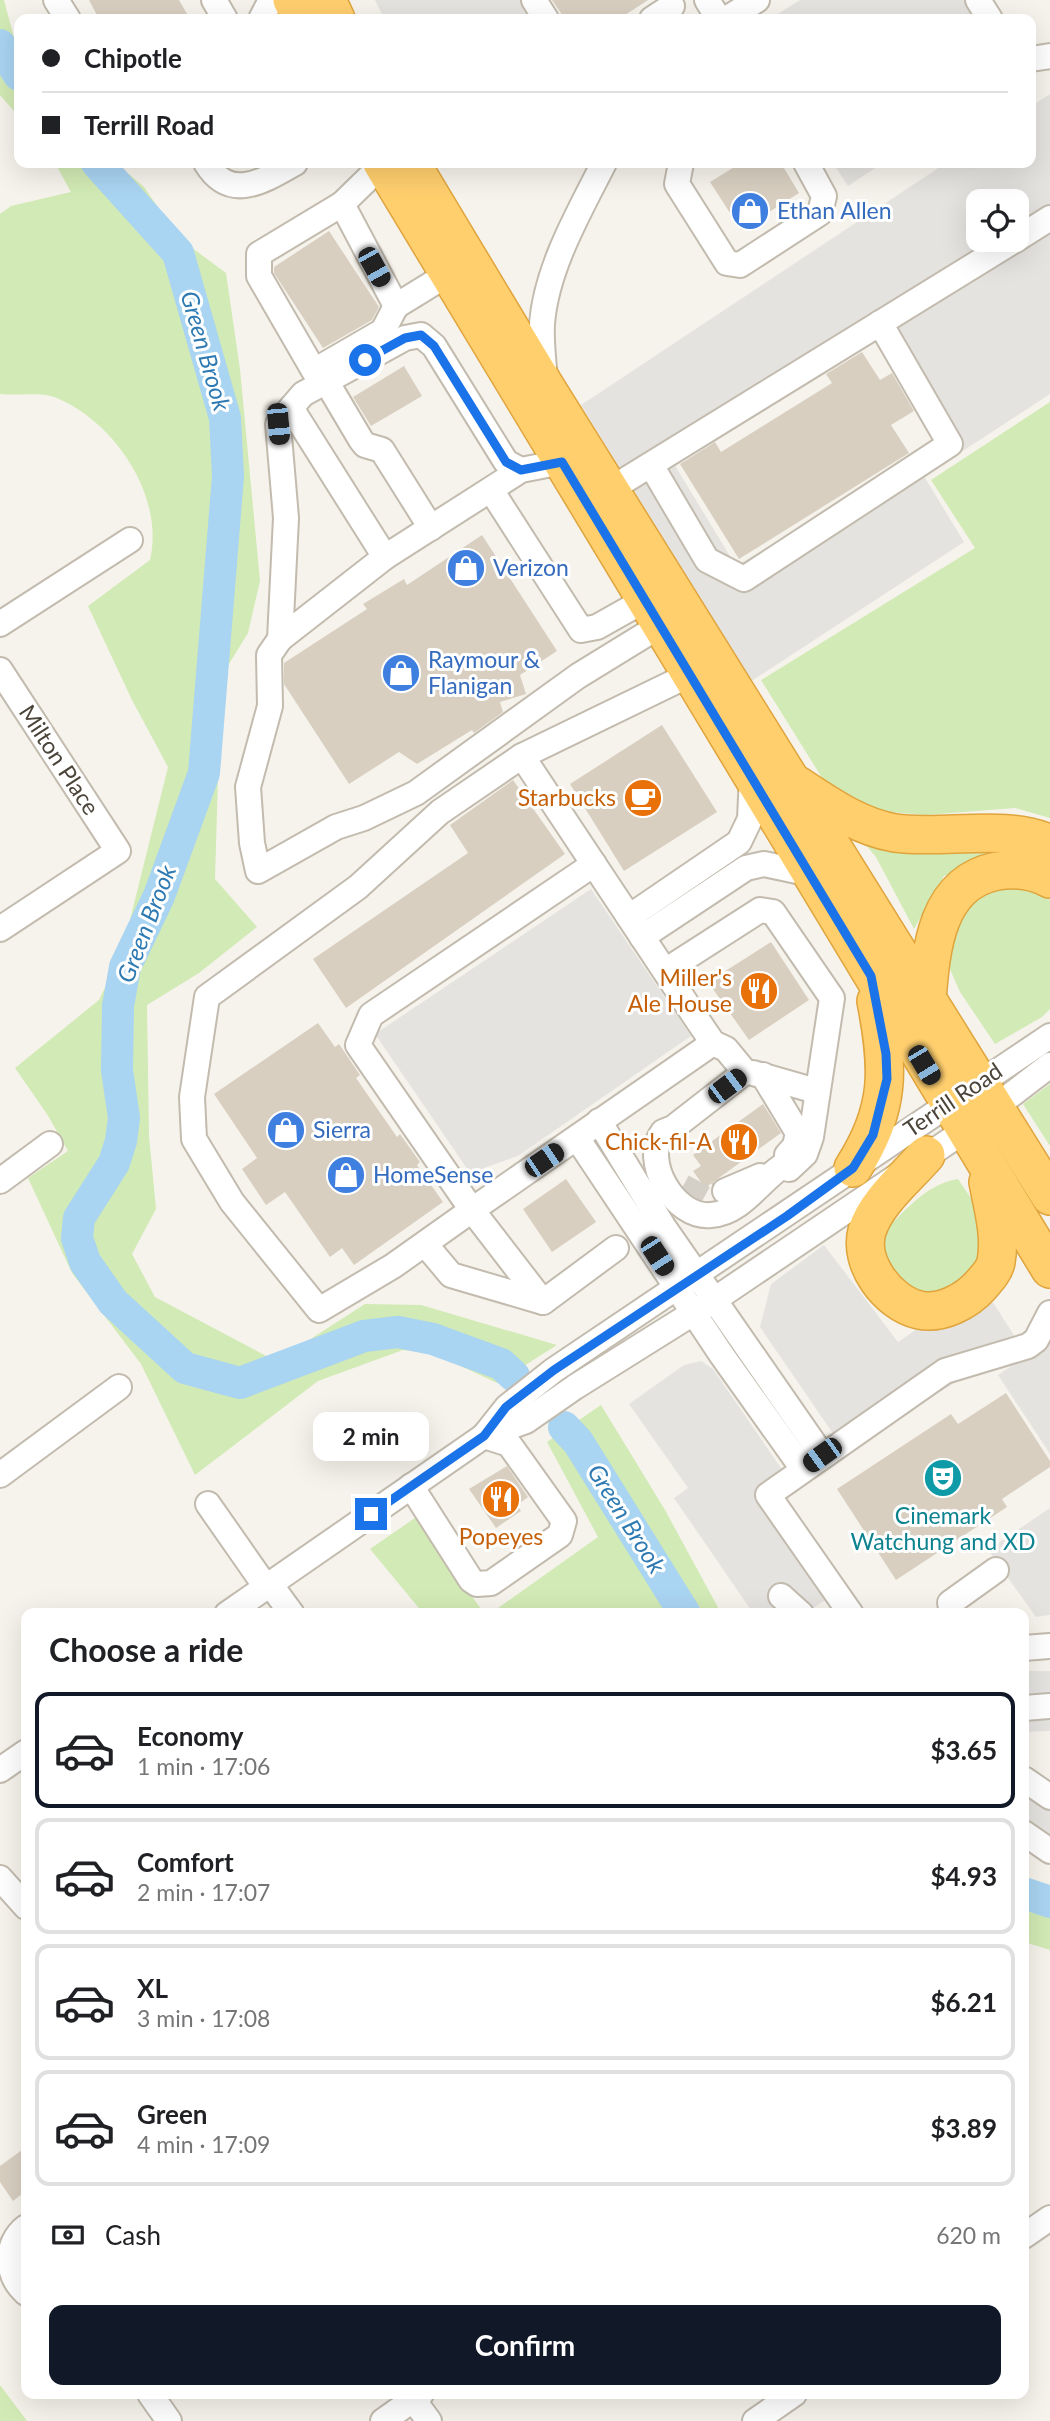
<!DOCTYPE html>
<meta charset="utf-8">
<style>
:root{--surface:#fff;--page:#f2f2f2;--text:#202124;--muted:#757577;--line:#e0e0e0;--accent:#111827}
body{margin:0;font-family:Lato,sans-serif;background:var(--page);color:var(--text);height:100vh;display:flex;flex-direction:column;font-size:26px;white-space:nowrap}
*{box-sizing:border-box;margin:0}
p{font-size:23px;color:var(--muted)}
.icon{flex:none;width:38px;height:38px;fill:none;stroke:currentColor;stroke-width:2;stroke-linecap:round;stroke-linejoin:round}
.map{position:relative;flex:1;overflow:hidden}
.panel{position:absolute;left:21px;top:1608px;width:1008px;height:791px;display:flex;flex-direction:column;background:var(--surface);border-radius:14px;box-shadow:0 7px 28px #0002}
.panel>*{flex:none}
.top-card{position:absolute;left:14px;top:14px;width:1022px;height:154px;border-radius:14px;box-shadow:0 7px 28px #0002;display:grid;align-content:center;height:154px;padding:0 28px;background:var(--surface)}
.fabs{position:absolute;left:966px;top:189px;display:grid;gap:14px}
.fabs a{display:grid;place-items:center;width:63px;height:63px;border-radius:14px;background:var(--surface);box-shadow:0 7px 28px #0002;font-size:35px}
.end{position:absolute;width:32px;height:32px;margin:-16px;border:9px solid #1a73e8;background:#fff;box-shadow:0 0 0 4px #fff}
.from{border-radius:50%}
.bubble{position:absolute;height:49px;border-radius:14px;background:var(--surface);box-shadow:0 7px 28px #0002;font-size:23px;font-weight:700;line-height:49px;text-align:center}
.car{position:absolute;width:21px;height:42px;margin:-21px -10px;border-radius:9px;box-shadow:0 0 5px 2px #0007;background:linear-gradient(#222 24%,#8ab4d8 0 40%,#222 0 76%,#8ab4d8 0 86%,#222 0)}
.top-card b{display:flex;align-items:center;gap:24px;height:66px;font-size:26px}
.top-card b+b{border-top:2px solid var(--line)}
.top-card i{width:18px;height:18px;background:var(--text)}
ul{padding:0;list-style:none}
li{display:flex;align-items:center;gap:21px;height:116px;margin:0 14px 10px;padding:0 14px;border:4px solid var(--line);border-radius:14px}
li div{flex:1}
li b{display:block;font-size:26px}
li em{font-style:normal;font-weight:700}
li.on{border-color:var(--accent)}
li>.icon{width:63px;height:63px;stroke-width:1.5}
h2{padding:0 28px;font-size:32px;line-height:84px}
.pay{display:flex;align-items:center;gap:18px;height:77px;padding:0 28px;font-size:26px}
.pay p{margin-inline-start:auto}
.cta{display:flex;gap:14px;margin-top:auto;padding:14px 28px}
.cta a{flex:1;height:80px;border-radius:14px;background:var(--accent);color:#fff;font-size:28px;font-weight:700;line-height:80px;text-align:center}
.map>svg:first-child{display:block}
</style>
<div class="map">
<svg width="1050" height="2421" viewBox="0 0 1050 2421">
<rect width="100%" height="100%" fill="#f6f3ec"/>
<g fill="#d2eab5">
<polygon points="0,0 4,0 19,57 19,117 0,95"/>
<path d="M55 163H116L144 187 180 239 226 273 240 369 260 581 248 633 221 677 215 879 257 927 199 973 147 1005 149 1136 156 1209 132 1254 155 1297 270 1358 295 1349 365 1304 421 1305 557 1345 497 1383 431 1352 403 1350 318 1381 195 1475 141 1364 72 1273 28 1178 68 1151 47 1114 15 1068 99 1000 122 952 168 767 132 700 88 606 150 560C165 496 114 420 54 397 39 392 16 396 0 394V214L11 206 71 192Z"/>
<polygon points="1050,402 1050,818 1015,808 926,815 880,811 824,781 761,680 975,548 931,480"/>
<polygon points="855,832 1035,855 987,860 944,876 914,929 876,857"/>
<polygon points="991,888 1031,888 1050,900 1050,1009 1042,1017 995,1044 960,992 946,960 962,905"/>
<polygon points="1050,1084 1050,1146 1023,1104"/>
<path d="M958 1179 989 1225 990 1248 945 1299 897 1286 879 1237C902 1214 925 1184 958 1179Z"/>
<polygon points="601,1405 665,1510 721,1613 491,1613 598,1537 547,1442"/>
<polygon points="415,1518 484,1613 423,1613 370,1549"/>
<polygon points="1024,1878 1050,1888 1050,1950 1024,1942"/>
<polygon points="0,2385 27,2421 0,2421"/>
</g>
<g fill="#e5e3e0" fill-rule="evenodd">
<polygon points="375,0 546,0 558,19 384,19"/>
<polygon points="800,0 986,0 998,19 770,19"/>
<path d="M1050 94V394L952 458 877 333 671 459 736 566 913 458 964 542 750 682 581 405 946 163H1031V106ZM978 201H1017V240H978Z"/>
<polygon points="833,163 883,163 848,186"/>
<polygon points="591,889 691,1036 518,1156 470,1173 375,1034"/>
<polygon points="824,1245 898,1342 926,1323 957,1325 992,1301 1019,1343 845,1451 760,1327 771,1284"/>
<polygon points="1050,1340 1050,1454 998,1375"/>
<polygon points="701,1361 713,1369 796,1490 768,1515 827,1599 806,1613 753,1613 674,1498 688,1488 629,1404 684,1365"/>
<polygon points="1050,1508 1050,1615 1036,1617 988,1550"/>
<polygon points="1024,1671 1050,1671 1050,1731 1024,1732"/>
<polygon points="1024,1785 1050,1802 1050,1857 1024,1839"/>
</g>
<g fill="none" stroke-linecap="round" stroke-linejoin="round">
<g stroke="#a9d4f2" stroke-width="32">
<polyline points="0,45 19,75"/>
<polyline points="97,163 178,253 225,418 228,476 204,773 159,896 125,967 118,1006 117,1070 124,1118 121,1141 114,1163 79,1218 77,1238 85,1262 113,1302 185,1368 240,1383 364,1336 398,1332 433,1339 501,1364 514,1376"/>
<polyline points="564,1427 578,1442 685,1614"/>
<polyline points="1024,1893 1050,1902"/>
</g>
</g>
<g fill="#d8cfc1">
<polygon points="89,0 179,0 190,19 99,19"/>
<polygon points="552,0 648,0 619,19 565,19"/>
<polygon points="741,163 781,163 799,193 741,230 710,182"/>
<polygon points="329,231 379,307 372,320 323,348 274,273 274,267"/>
<polygon points="862,352 880,380 892,373 914,411 891,425 909,453 739,559 680,464 715,442 721,452 832,383 826,374"/>
<polygon points="404,366 422,396 371,426 353,397"/>
<polygon points="482,535 557,651 520,675 526,694 500,702 503,712 474,733 472,730 417,764 399,752 349,784 284,684 284,663 367,609 363,604 404,579 407,585"/>
<polygon points="662,725 717,812 624,871 570,784"/>
<polygon points="513,780 565,854 346,1008 313,959 468,853 450,825"/>
<polygon points="771,942 809,1000 749,1040 708,982"/>
<polygon points="318,1023 335,1047 339,1044 360,1075 356,1078 397,1137 400,1134 420,1162 417,1165 443,1202 354,1265 342,1248 330,1257 285,1192 266,1205 242,1169 257,1158 214,1094"/>
<polygon points="763,1104 781,1133 705,1188 693,1171 701,1166 693,1155"/>
<polygon points="566,1179 596,1222 552,1252 523,1209"/>
<polygon points="1006,1393 1050,1461 1050,1467 1002,1499 1007,1507 896,1580 837,1489 951,1414 958,1424"/>
<polygon points="507,1466 528,1497 517,1505 521,1511 496,1528 469,1489"/>
<polygon points="26,2147 26,2191 13,2201 0,2182 0,2166"/>
</g>
<g fill="none" stroke-linecap="round" stroke-linejoin="round">
<polyline stroke="#d4d0c8" stroke-width="24" stroke-dasharray="24 12" stroke-linecap="butt" points="683,1186 705,1198 725,1191"/>
<g stroke="#c2bbae" stroke-width="28">
<g id="minor">
<polyline points="56,0 68,19"/>
<polyline points="214,0 225,19"/>
<polyline points="534,0 546,19"/>
<polyline points="707,0 719,19"/>
<polyline points="978,0 990,19"/>
<polyline points="261,19 271,0"/>
<polyline points="652,19 672,6"/>
<polyline points="726,19 757,0"/>
<polyline points="1031,59 1050,56"/>
<path d="M206 163C230 202 262 182 295 163"/>
<polyline points="681,163 677,184 727,263 740,265 820,213 824,196 806,163"/>
<polyline points="383,164 342,204 396,306 448,274"/>
<polyline points="342,204 259,254 259,276 314,371 383,331 396,306"/>
<polyline points="1017,239 1050,218"/>
<path d="M545 378C543 360 541 342 542 324 546 269 579 212 604 163"/>
<polyline points="326,381 361,440 365,445 382,450 431,528"/>
<polyline points="291,408 278,424 286,518 280,639 385,557"/>
<polyline points="651,465 707,560 744,579 950,444 880,323"/>
<polyline points="521,470 385,557 291,408 303,394 405,338 421,335 434,346 506,462 521,470 562,462"/>
<polyline points="611,489 1015,240"/>
<polyline points="491,490 581,630 597,627 645,600"/>
<polyline points="0,624 130,540"/>
<polyline points="280,639 269,655 270,706 248,787 252,843 258,871 336,827 364,818 416,793 578,676 661,625"/>
<polyline points="0,670 118,851 0,929"/>
<path d="M522 756 694 1015 713 1043 726 1049 745 1072 673 1128 663 1132C641 1161 675 1219 711 1215 741 1213 759 1182 781 1167L789 1169 805 1154 811 1137 832 998 773 912 760 910 665 971"/>
<polyline points="594,864 371,1015 358,1045 472,1210 713,1043"/>
<polyline points="629,917 739,842 750,819 752,775"/>
<polyline points="642,937 746,868 764,864 811,874"/>
<polyline points="753,1073 816,1091"/>
<polyline points="763,1075 798,1133 795,1146 787,1155"/>
<polyline points="599,1121 663,1226 822,1455"/>
<polyline points="577,1138 721,1354 803,1469"/>
<polyline points="0,1181 50,1144"/>
<polyline points="725,1191 760,1176"/>
<polyline points="425,1244 451,1275 543,1302 616,1248"/>
<polyline points="543,1302 472,1210 393,1266 319,1310 232,1202 194,1139 192,1097 207,997 358,887 440,812 522,756 691,674"/>
<polyline points="484,1436 507,1407 554,1370 1050,1036"/>
<polyline points="0,1475 119,1387"/>
<polyline points="411,1486 471,1580 477,1584 491,1583 560,1535 564,1521 509,1444 484,1436"/>
<polyline points="208,1504 266,1587"/>
<polyline points="270,1584 292,1614"/>
<polyline points="781,1596 801,1614"/>
<polyline points="227,1614 484,1436 526,1421 575,1387 714,1300 964,1131 1050,1065"/>
<polyline points="851,1614 768,1495 945,1371 1028,1346 1036,1340 1050,1313"/>
<polyline points="953,1614 950,1603 996,1570"/>
<polyline points="1024,1648 1050,1646"/>
<polyline points="1024,1708 1050,1706"/>
<polyline points="0,1770 26,1752"/>
<polyline points="1024,1779 1050,1797"/>
<polyline points="1024,1833 1050,1851"/>
<polyline points="0,1878 26,1907"/>
<path d="M26 2227C4 2244 6 2275 26 2293"/>
<polyline points="1024,2236 1050,2218"/>
<polyline points="150,2394 169,2421"/>
<polyline points="409,2394 429,2421"/>
<polyline points="383,2421 421,2394"/>
<polyline points="755,2421 794,2394"/>
</g>
</g>
<g stroke="#e0a43c" stroke-width="40">
<g id="highway">
<polyline points="292,0 302,19"/>
<polyline points="327,0 336,19"/>
<polyline points="382,163 1050,1269"/>
<polyline points="411,163 545,386 1050,1196"/>
<path d="M799 786C828 805 859 827 895 833 941 840 1008 823 1050 844"/>
<path d="M927 1000C931 949 936 883 997 871 1015 868 1033 870 1050 879"/>
<path d="M926 1155C906 1178 876 1202 867 1231 858 1263 888 1303 919 1310 941 1315 967 1301 981 1285 987 1278 994 1271 996 1262 1001 1236 993 1208 988 1182"/>
<path d="M853 1168C891 1109 889 1068 876 1001"/>
</g>
</g>
<use href="#minor" stroke="#fff" stroke-width="24"/>
<use href="#highway" stroke="#ffcf6e" stroke-width="37"/>
</g>
<g fill="none" stroke-linecap="round" stroke-linejoin="round">
<polyline stroke="#1a73e8" stroke-width="9" points="365,360 405,338 421,335 434,346 506,462 521,470 562,462 871,976 886,1054 887,1079 873,1135 853,1168 787,1216 554,1370 506,1407 484,1436 371,1514"/>
</g>
<defs>
<g id="shop-disc" transform="scale(2.0125)"><circle r="9.5" fill="#3f7fe0" stroke="#fff"/><path d="M-5-2.5h2.3a2.7 3.5 0 0 1 5.4 0H5L5.5 6h-11ZM-1.5-2.5h3a1.5 2.3 0 0 0-3 0Z" fill="#fff"/></g>
<g id="cafe-disc" transform="scale(2.0125)"><circle r="9.5" fill="#e8710a" stroke="#fff"/><path d="M-5.5-4.5H6V0H3Q3 3.5 0 3.5H-2.5Q-5.5 3.5-5.5 0ZM3-3.2v2h1.7v-2ZM-6 4.5H4V6H-6Z" fill="#fff"/></g>
<g id="restaurant-disc" transform="scale(2.0125)"><circle r="9.5" fill="#e8710a" stroke="#fff"/><path d="M-5-6h1v4h1v-4h1v4h1v-4h1v5L-1.5 .5V6h-2V.5L-5-1ZM5-6V6H3V1.5H1.5Q1.5-4 5-6Z" fill="#fff"/></g>
<g id="theatre-disc" transform="scale(2.0125)"><circle r="9.5" fill="#0f9aa8" stroke="#fff"/><path d="M-5-5.5Q0-4 5-5.5V0Q5 5 0 6Q-5 5-5 0ZM-3.3-2.5H-1v1.5H-3.3ZM1-2.5H3.3v1.5H1ZM-2.8 1Q0 5.5 2.8 1Z" fill="#fff"/></g>
</defs>
<g fill-rule="evenodd">
<use href="#shop-disc" x="750" y="211"/>
<use href="#shop-disc" x="466" y="568"/>
<use href="#shop-disc" x="401" y="673"/>
<use href="#cafe-disc" x="643" y="798"/>
<use href="#restaurant-disc" x="759" y="991"/>
<use href="#shop-disc" x="286" y="1130"/>
<use href="#restaurant-disc" x="739" y="1142"/>
<use href="#shop-disc" x="346" y="1175"/>
<use href="#theatre-disc" x="943" y="1478"/>
<use href="#restaurant-disc" x="501" y="1499"/>
</g>
<g text-anchor="middle" stroke-width="6" stroke-linejoin="round" paint-order="stroke">
<g font-size="23" fill="#366cbe" stroke="#fff" text-anchor="start">
<text x="777" y="219">Ethan Allen</text>
<text x="493" y="576">Verizon</text>
<text x="428" y="668">Raymour &amp;<tspan x="428" dy="26">Flanigan</tspan></text>
<text x="313" y="1138">Sierra</text>
<text x="373" y="1183">HomeSense</text>
</g>
<g font-size="23" fill="#4b4439" stroke="#fff">
<text transform="translate(59 760) rotate(57)" y="8">Milton Place</text>
<text transform="translate(953 1100) rotate(-34)" y="8">Terrill Road</text>
</g>
<g font-size="23" fill="#c56008" stroke="#fff" text-anchor="end">
<text x="616" y="806">Starbucks</text>
<text x="732" y="986">Miller's<tspan x="732" dy="26">Ale House</tspan></text>
<text x="712" y="1150">Chick-fil-A</text>
<text x="501" y="1545" text-anchor="middle">Popeyes</text>
</g>
<g font-size="23" fill="#0d838f" stroke="#fff">
<text x="943" y="1524">Cinemark<tspan x="943" dy="26">Watchung and XD</tspan></text>
</g>
<g font-size="24" font-style="italic" fill="#2e7ab2" stroke="#fff">
<text transform="translate(205 351) rotate(74)" y="8">Green Brook</text>
<text transform="translate(147 924) rotate(-69)" y="8">Green Brook</text>
<text transform="translate(626 1519) rotate(58)" y="8">Green Brook</text>
</g>
</g>
</svg>
<div class="fabs">
<a><svg class="icon" aria-label="locate" viewBox="0 0 24 24"><circle cx="12" cy="12" r="6"/><path d="M12 2v4M12 18v4M2 12h4M18 12h4"/></svg></a>
</div>
<i class="end from" style="left:365px;top:360px"></i>
<i class="end" style="left:371px;top:1514px"></i>
<div class="bubble" style="left:313px;top:1412px;width:116px">2 min</div>
<i class="car" style="left:374px;top:267px;rotate:151deg"></i>
<i class="car" style="left:278px;top:424px;rotate:175deg"></i>
<i class="car" style="left:924px;top:1065px;rotate:149deg"></i>
<i class="car" style="left:727px;top:1086px;rotate:53deg"></i>
<i class="car" style="left:544px;top:1160px;rotate:56deg"></i>
<i class="car" style="left:657px;top:1256px;rotate:147deg"></i>
<i class="car" style="left:822px;top:1455px;rotate:234deg"></i>
<div class="top-card">
<b><i class="from"></i>Chipotle</b>
<b><i></i>Terrill Road</b>
</div>
<section class="panel">
<h2>Choose a ride</h2>
<ul>
<li class="on"><svg class="icon" aria-label="car" viewBox="0 0 24 24"><path d="M5 17H2v-5l4-1 3-4h7l3 4 3 1v5h-3M9 17h6M6 11h13"/><circle cx="7" cy="17" r="2"/><circle cx="17" cy="17" r="2"/></svg><div><b>Economy</b><p>1 min · 17:06</p></div><em>$3.65</em></li>
<li><svg class="icon" aria-label="car" viewBox="0 0 24 24"><path d="M5 17H2v-5l4-1 3-4h7l3 4 3 1v5h-3M9 17h6M6 11h13"/><circle cx="7" cy="17" r="2"/><circle cx="17" cy="17" r="2"/></svg><div><b>Comfort</b><p>2 min · 17:07</p></div><em>$4.93</em></li>
<li><svg class="icon" aria-label="car" viewBox="0 0 24 24"><path d="M5 17H2v-5l4-1 3-4h7l3 4 3 1v5h-3M9 17h6M6 11h13"/><circle cx="7" cy="17" r="2"/><circle cx="17" cy="17" r="2"/></svg><div><b>XL</b><p>3 min · 17:08</p></div><em>$6.21</em></li>
<li><svg class="icon" aria-label="car" viewBox="0 0 24 24"><path d="M5 17H2v-5l4-1 3-4h7l3 4 3 1v5h-3M9 17h6M6 11h13"/><circle cx="7" cy="17" r="2"/><circle cx="17" cy="17" r="2"/></svg><div><b>Green</b><p>4 min · 17:09</p></div><em>$3.89</em></li>
</ul>
<div class="pay"><svg class="icon" aria-label="cash" viewBox="0 0 24 24"><path d="M3 7h18v10H3z"/><circle cx="12" cy="12" r="2"/></svg>Cash<p>620 m</p></div>
<div class="cta"><a>Confirm</a></div>
</section>
</div>
